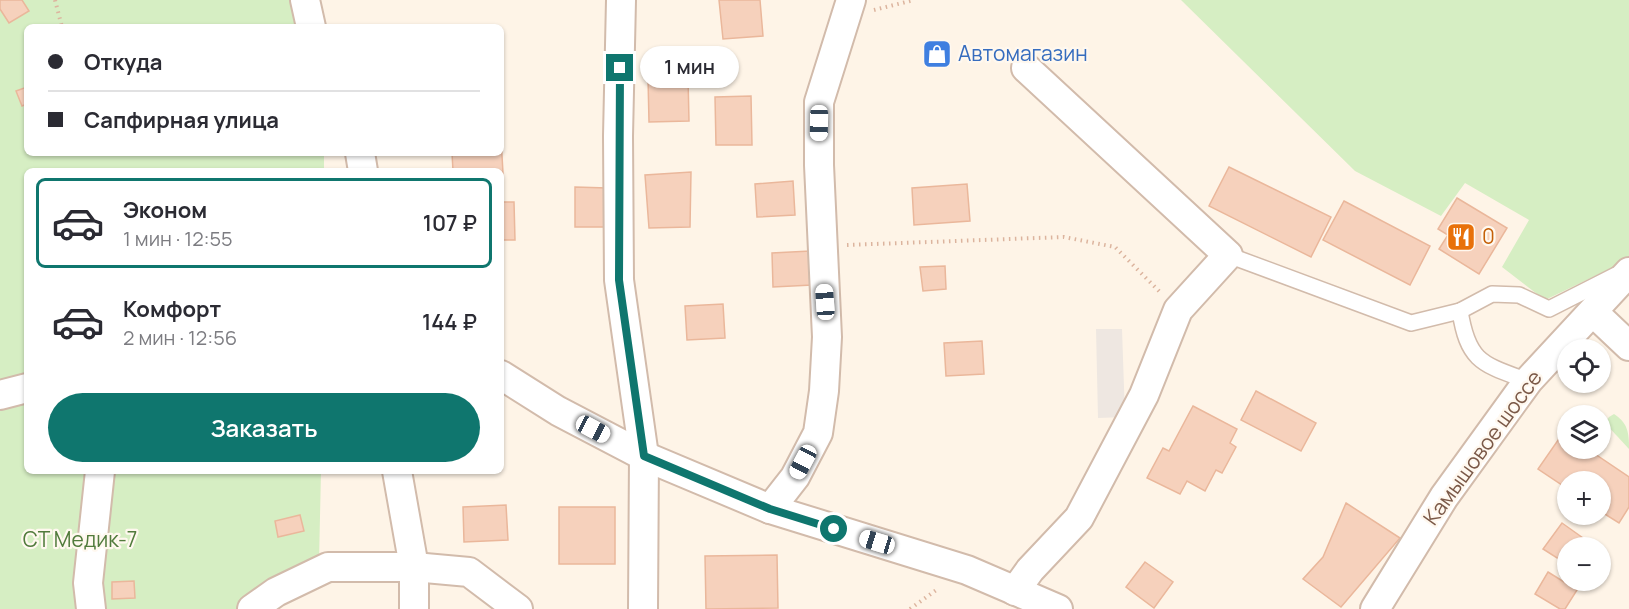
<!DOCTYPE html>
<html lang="ru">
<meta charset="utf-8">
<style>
:root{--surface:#fff;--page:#f2f2f3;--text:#2b2b33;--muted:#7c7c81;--line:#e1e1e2;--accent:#0f766e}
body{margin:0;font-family:Manrope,sans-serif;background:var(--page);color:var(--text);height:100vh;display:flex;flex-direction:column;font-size:22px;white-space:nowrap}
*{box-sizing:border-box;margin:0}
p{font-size:20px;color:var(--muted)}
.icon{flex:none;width:33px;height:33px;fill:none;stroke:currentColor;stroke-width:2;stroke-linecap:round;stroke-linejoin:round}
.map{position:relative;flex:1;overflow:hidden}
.sheet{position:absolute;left:24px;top:168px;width:480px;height:306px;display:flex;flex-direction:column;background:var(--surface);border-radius:9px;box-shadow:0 2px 4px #0004}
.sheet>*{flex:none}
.top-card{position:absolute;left:24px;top:24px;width:480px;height:132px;border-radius:9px;box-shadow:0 2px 4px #0004;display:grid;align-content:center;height:132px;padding:0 24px;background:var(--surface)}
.buttons{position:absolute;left:1557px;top:339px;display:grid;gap:12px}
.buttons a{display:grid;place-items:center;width:54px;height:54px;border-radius:50%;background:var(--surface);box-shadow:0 2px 4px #0004;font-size:30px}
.end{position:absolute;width:27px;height:27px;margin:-14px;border:8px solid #0f766e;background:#fff;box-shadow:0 0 0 3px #fff}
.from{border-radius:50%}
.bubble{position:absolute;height:42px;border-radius:21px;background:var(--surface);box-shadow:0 2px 4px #0004;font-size:20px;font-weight:600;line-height:42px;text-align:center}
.car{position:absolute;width:18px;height:36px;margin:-18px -9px;border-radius:8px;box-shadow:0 0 4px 2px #0007;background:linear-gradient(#fff 24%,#345 0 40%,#fff 0 76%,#345 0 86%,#fff 0)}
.top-card b{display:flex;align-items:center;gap:21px;height:57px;font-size:22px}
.top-card b+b{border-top:2px solid var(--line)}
.top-card i{width:15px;height:15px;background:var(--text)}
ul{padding:10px 0 0;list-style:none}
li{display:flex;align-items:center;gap:18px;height:90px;margin:0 12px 9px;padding:0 12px;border:3px solid transparent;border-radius:9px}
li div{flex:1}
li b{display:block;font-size:22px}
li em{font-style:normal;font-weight:600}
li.selected{border-color:var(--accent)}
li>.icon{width:54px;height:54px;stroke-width:1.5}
.cta{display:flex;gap:12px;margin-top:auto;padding:12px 24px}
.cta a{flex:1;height:69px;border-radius:36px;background:var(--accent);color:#fff;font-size:24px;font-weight:600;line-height:69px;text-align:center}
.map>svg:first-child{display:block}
</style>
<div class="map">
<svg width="1629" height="609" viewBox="0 0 1629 609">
<rect width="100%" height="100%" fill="#fef4e7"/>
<polygon fill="#eee7e1" points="1096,329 1122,329 1125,417 1098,418"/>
<g fill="#d6eec3">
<polygon points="0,0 313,0 316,27 27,27 27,153 324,153 324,171 27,171 27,471 321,471 319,562 249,609 0,609"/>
<polygon points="1181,0 1629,0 1629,256 1624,262 1545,300 1502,267 1529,220 1465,183 1441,216 1355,171"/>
<path d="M1614 414C1628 423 1629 433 1629 449L1605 423 1609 417Z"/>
</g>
<g fill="#f6d1bc" stroke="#eab79b" stroke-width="1.5">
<polygon points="0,0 22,0 29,11 9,23 0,9"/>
<polygon points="719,0 760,0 763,36 723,39"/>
<polygon points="688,77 689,121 649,122 648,78"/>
<polygon points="27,87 27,104 22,106 16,91"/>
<polygon points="751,96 752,145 716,145 715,97"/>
<polygon points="501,138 503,173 501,171 453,171 452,153 501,153"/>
<polygon points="1229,167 1331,217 1311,257 1209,206"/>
<polygon points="691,172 690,227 649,228 645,175"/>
<polygon points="793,181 795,215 757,217 755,184"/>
<polygon points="967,184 970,221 914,225 912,188"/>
<polygon points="575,187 607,188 606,227 575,227"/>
<polygon points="1457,198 1507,228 1479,274 1439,249 1448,235 1438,229"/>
<polygon points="1344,201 1430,246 1410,285 1323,240"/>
<polygon points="501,202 514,202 515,240 501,240"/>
<polygon points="810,251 812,285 773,287 772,253"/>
<polygon points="945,266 946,289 923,291 920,267"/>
<polygon points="723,304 725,338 687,340 685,306"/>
<polygon points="982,341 984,374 946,376 944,343"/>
<polygon points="1256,391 1316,423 1301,451 1241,420"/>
<polygon points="1193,406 1237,429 1230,443 1236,447 1222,473 1216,470 1205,491 1187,481 1180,494 1147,478 1163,448 1169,451"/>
<polygon points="1563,433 1568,436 1568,448 1586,448 1629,477 1629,507 1619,523 1600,511 1600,482 1568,482 1568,489 1538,469"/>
<polygon points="1346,503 1400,538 1341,607 1303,579 1323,557"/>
<polygon points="506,505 508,540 464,542 463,507"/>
<rect x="559" y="507" width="56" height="57"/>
<polygon points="300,515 304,531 278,537 275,521"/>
<polygon points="1562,523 1597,548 1568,548 1568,565 1543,549"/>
<polygon points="777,555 778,608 706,609 705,556"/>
<polygon points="1145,562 1173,582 1154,608 1126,587"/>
<polygon points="1548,572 1577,590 1565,609 1560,609 1535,594"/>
<polygon points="134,581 135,598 112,599 112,582"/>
</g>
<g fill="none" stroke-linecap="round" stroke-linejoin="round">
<g stroke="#d2bbab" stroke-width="18">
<g id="service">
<polyline points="1228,255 1411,323 1460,311 1492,294 1519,295 1549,309 1616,275"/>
<path d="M1460 311C1468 362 1482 364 1528 381"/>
</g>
</g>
<g stroke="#d2bbab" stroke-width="32">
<g id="minor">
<polyline points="305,0 311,27"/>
<polyline points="621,0 618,136 619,280 644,456 643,609"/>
<polyline points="360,153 363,171"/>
<polyline points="1593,312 1629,346"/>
<polyline points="501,375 558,411 644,456 770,509 967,570 1058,609"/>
<polyline points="0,395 27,388"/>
<polyline points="397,471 414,567 414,609"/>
<polyline points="770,509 795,477 818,433 824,391 827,337 819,165 819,102 851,0"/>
<polyline points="1015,591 1030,570 1079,518 1144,395 1178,310 1228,255 1026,68"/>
<polyline points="91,609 88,583 100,471"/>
<polyline points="252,609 276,592 328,567 414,567 469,572 518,609"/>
<polyline points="1375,609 1444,497 1528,381 1629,272"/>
</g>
</g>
<g stroke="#dcb49e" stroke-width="4" stroke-dasharray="1.5 4.5" stroke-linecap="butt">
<polyline points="55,0 62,27"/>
<polyline points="874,10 914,0"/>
<polyline points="847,245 1064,237 1115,247 1161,293"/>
<polyline points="910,609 939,588"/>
</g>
<use href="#service" stroke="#fff" stroke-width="15"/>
<use href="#minor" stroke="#fff" stroke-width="28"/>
</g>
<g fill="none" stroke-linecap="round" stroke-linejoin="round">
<polyline stroke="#0f766e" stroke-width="8" points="620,68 619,280 644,456 770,509 834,529"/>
</g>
<defs>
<g id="shop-square" transform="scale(1.5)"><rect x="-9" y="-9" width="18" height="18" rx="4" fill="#3f7fe0" stroke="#fff8ef"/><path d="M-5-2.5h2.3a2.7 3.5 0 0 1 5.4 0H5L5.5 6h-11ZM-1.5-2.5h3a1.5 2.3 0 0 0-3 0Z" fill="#fff"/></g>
<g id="restaurant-square" transform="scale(1.5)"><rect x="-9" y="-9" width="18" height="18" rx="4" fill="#e8710a" stroke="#fff8ef"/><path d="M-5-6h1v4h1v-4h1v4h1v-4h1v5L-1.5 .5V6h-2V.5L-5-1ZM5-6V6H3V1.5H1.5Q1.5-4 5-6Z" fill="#fff"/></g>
</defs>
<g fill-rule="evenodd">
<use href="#shop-square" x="937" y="54"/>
<use href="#restaurant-square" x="1461" y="237"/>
</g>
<g text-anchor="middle" stroke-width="4.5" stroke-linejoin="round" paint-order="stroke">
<g font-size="21" fill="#366cbe" stroke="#fff8ef" text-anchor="start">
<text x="958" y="61">Автомагазин</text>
</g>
<g font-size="21" fill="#c56008" stroke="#fff8ef" text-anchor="start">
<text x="1482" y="244">0</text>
</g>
<g font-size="21" fill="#7b5948" stroke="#fff8ef">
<text transform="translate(1483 448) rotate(-54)" y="7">Камышовое шоссе</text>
</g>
<g font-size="21" fill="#517b3c" stroke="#fff8ef">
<text x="80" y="547">СТ Медик-7</text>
</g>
</g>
</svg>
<div class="buttons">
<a><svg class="icon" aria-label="locate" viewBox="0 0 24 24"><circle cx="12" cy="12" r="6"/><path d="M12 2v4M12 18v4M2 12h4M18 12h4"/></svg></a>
<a><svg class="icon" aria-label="layers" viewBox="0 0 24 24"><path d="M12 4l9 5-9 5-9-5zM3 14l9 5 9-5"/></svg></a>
<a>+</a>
<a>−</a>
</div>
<i class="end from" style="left:834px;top:529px"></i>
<i class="end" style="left:620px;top:68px"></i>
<div class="bubble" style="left:640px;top:46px;width:99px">1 мин</div>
<i class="car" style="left:819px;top:123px;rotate:181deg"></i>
<i class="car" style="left:825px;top:302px;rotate:356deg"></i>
<i class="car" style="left:593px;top:429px;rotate:118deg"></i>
<i class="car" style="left:803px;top:462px;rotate:208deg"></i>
<i class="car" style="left:877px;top:542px;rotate:287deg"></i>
<div class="top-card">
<b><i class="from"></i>Откуда</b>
<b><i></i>Сапфирная улица</b>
</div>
<section class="sheet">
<ul>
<li class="selected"><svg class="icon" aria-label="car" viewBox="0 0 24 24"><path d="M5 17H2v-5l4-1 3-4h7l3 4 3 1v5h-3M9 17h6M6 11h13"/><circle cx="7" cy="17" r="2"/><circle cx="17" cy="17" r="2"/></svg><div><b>Эконом</b><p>1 мин · 12:55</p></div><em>107 ₽</em></li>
<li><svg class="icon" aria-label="car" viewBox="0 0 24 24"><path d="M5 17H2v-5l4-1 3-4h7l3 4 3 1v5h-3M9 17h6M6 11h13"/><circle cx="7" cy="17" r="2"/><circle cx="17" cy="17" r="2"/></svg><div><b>Комфорт</b><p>2 мин · 12:56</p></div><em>144 ₽</em></li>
</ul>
<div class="cta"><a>Заказать</a></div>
</section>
</div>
